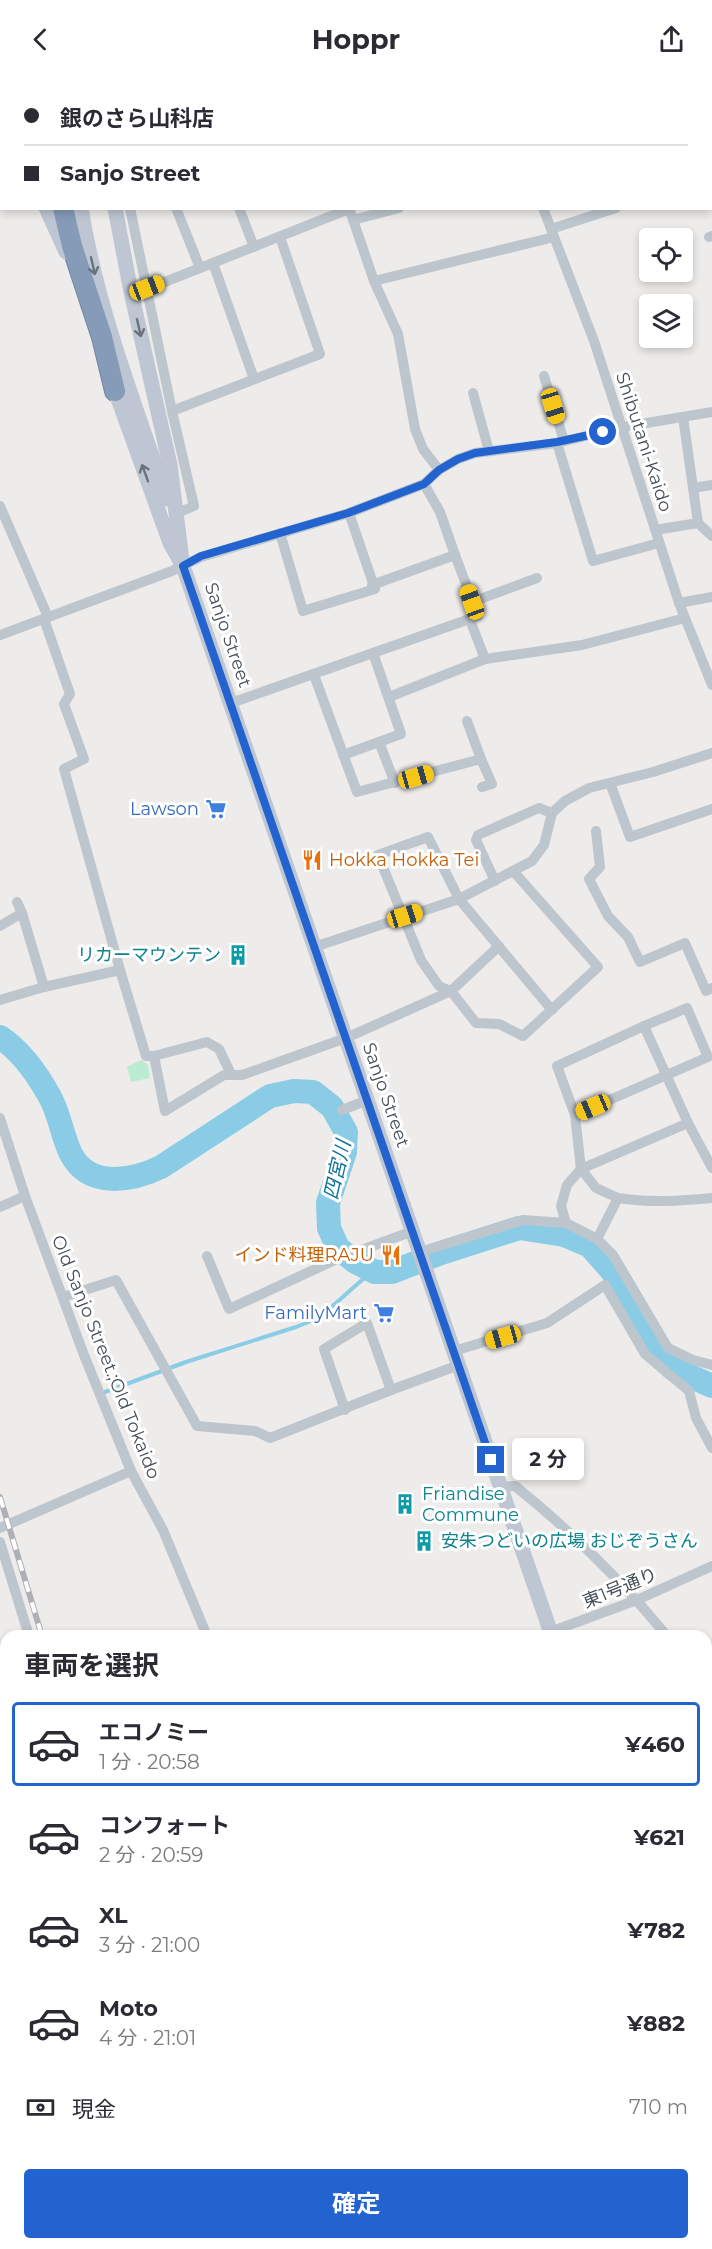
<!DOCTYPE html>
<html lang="ja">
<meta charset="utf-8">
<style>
:root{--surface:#fff;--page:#f2f2f3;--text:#2b2b33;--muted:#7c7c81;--line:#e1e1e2;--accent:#2363d0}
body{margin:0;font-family:Montserrat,"Noto Sans JP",sans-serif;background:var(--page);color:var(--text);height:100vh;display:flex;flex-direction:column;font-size:22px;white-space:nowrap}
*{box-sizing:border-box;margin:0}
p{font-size:20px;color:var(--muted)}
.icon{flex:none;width:33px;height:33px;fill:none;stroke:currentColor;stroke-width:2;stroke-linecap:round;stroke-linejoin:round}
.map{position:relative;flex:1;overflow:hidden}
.drawer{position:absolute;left:0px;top:1552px;width:712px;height:620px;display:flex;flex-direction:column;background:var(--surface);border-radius:18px 18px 0 0;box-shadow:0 3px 9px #0003}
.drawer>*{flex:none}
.banner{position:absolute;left:0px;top:0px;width:712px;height:132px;box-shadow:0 3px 9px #0003;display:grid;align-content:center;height:132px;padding:0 24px;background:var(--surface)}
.controls{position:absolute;left:639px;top:150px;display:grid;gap:12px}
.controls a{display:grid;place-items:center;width:54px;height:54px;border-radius:6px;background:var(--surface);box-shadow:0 3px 9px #0003;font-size:30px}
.end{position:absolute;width:27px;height:27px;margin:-14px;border:8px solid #2363d0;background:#fff;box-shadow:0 0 0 3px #fff}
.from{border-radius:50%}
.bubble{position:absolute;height:42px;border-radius:6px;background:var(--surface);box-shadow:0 3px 9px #0003;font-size:20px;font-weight:700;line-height:42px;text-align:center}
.car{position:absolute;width:18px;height:36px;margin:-18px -9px;border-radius:8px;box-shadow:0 0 4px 2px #0007;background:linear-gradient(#f5c518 24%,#345 0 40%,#f5c518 0 76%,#345 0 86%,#f5c518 0)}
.banner b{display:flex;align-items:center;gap:21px;height:57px;font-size:22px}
.banner b+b{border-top:2px solid var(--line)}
.banner i{width:15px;height:15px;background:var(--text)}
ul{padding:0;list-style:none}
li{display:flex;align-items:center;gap:18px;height:84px;margin:0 12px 9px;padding:0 12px;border:3px solid transparent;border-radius:6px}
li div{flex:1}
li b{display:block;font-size:22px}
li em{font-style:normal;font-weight:700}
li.active{border-color:var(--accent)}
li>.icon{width:54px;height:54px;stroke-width:1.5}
h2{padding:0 24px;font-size:27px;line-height:72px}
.pay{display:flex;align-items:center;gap:15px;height:66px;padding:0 24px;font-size:22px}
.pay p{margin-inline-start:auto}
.cta{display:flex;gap:12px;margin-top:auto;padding:12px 24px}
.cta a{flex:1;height:69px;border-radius:6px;background:var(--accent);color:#fff;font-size:24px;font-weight:700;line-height:69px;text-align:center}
header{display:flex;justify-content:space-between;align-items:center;height:78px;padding:0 24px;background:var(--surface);font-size:27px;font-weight:700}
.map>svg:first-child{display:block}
</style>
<header><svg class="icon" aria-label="back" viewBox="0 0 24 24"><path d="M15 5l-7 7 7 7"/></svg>Hoppr<svg class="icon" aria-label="share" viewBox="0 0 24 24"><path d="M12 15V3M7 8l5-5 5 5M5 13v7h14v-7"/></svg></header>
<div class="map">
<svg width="712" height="2171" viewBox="0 0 712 2171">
<rect width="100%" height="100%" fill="#eeeceb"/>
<polygon fill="#bbebd1" points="141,982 148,987 150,1000 131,1004 127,989"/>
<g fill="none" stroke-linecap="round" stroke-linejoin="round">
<polyline stroke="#8acce5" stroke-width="4" points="105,1314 186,1284 296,1249 319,1240 362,1202 375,1194"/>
<path stroke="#8acce5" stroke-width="24" d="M0 959C21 973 38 997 50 1019 60 1037 62 1058 71 1076 89 1111 132 1103 161 1089L270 1018 294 1013 313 1014 332 1029 346 1054 345 1074 328 1125 329 1150 338 1170 354 1183 375 1194H392L441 1175 519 1150 564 1157 590 1168 612 1193 652 1269 672 1290 712 1308"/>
<g stroke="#7186a4" stroke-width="22">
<g id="highway">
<polyline points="47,0 47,2"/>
<polyline points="63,130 72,168 102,259 115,313"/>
</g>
</g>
<g stroke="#bdc5cd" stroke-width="10">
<polyline points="146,0 146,2"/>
<polyline points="298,0 299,2"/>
<polyline points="510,0 510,2"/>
<polyline points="93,2 98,0"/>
<polyline points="188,2 192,0"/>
<polyline points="660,2 667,0"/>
<polyline points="711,44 712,44"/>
<polyline points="711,102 712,102"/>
<polyline points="130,130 172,333 194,428 175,436"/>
<polyline points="176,130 200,190"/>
<polyline points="239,130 254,169"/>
<polyline points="349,130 374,203 398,256 415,351 423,371 439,392"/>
<polyline points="543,130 594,263 679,525 712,607"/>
<polyline points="353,142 399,130"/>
<polyline points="551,151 616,130"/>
<polyline points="709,159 712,158"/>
<polyline points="213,185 254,301"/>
<polyline points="374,203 554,159"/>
<polyline points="147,211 349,131"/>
<polyline points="544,298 564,363"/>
<polyline points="473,315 489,373"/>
<polyline points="172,333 320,276 280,159"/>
<polyline points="557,365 593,483 659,465"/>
<polyline points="693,410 712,407"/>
<polyline points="0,428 48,539"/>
<polyline points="698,445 712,458"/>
<polyline points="655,452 698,445 683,339"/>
<polyline points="280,455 303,533 375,511 349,435"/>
<polyline points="372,507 455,477 440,434 424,406"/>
<polyline points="472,524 537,500"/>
<polyline points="679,525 712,519"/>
<polyline points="470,542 485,581"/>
<polyline points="0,557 172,493 201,479 349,435 424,406 439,392 458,381 475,375 557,365 623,349 712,334"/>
<polyline points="314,597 357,714 481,681 467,643"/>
<polyline points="389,619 485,581 582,567 685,540"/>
<polyline points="231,625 478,538 455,477"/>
<polyline points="379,664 395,705"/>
<polyline points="343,677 401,656 373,575"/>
<polyline points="481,681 492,706 482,709"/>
<polyline points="610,705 630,759 712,731"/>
<polyline points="596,753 600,789 589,801 608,838 628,859 640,884 685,865 706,913 712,910"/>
<polyline points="514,794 598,889 523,958 499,946 476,945 451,913 439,908 421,882 378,777 428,759 459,821 552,932"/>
<polyline points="495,803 476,762 478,757 539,730 552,735"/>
<polyline points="17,824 22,835 44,909"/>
<polyline points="0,848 22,835"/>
<polyline points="314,869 459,821 532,783 544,767 552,735 565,723 589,710 653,694 712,675"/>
<polyline points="120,892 146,978 154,978"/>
<polyline points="0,922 44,909 120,892 64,691 84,681 64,626 70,616 44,541"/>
<polyline points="231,996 219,971 207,964 154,978 165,1033 224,997 242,997 346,960 451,913 499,868"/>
<polyline points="342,1032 368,1022"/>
<polyline points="575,1037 708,979 687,930 644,948"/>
<polyline points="0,1040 25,1118 84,1277 131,1393 163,1452 207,1558"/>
<path d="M618 1120C649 1125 680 1123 712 1120"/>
<polyline points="0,1129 25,1118"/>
<polyline points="566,1145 561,1128 567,1107 581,1091 688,1045"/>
<polyline points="597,1161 618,1120 596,1110 581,1091 575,1037 557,988 644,948 688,1045 712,1090"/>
<polyline points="420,1174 523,1142 566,1145 597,1161 613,1177 668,1270 693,1282 712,1287"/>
<polyline points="207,1178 229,1231 337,1181 413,1153"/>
<polyline points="63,1219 116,1202 197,1348 255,1353 270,1360 391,1312 459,1287"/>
<polyline points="454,1273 547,1245 605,1207 645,1276 689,1313 696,1340 712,1370"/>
<polyline points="345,1332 324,1271 367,1245 391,1312"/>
<path d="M501 1409 515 1408C571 1453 622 1503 667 1558"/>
<polyline points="0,1450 131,1393"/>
<polyline points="0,1464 29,1558"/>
<polyline points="539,1558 637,1522 712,1488"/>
<polyline points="0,2027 6,2042"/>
<polyline points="0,2058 6,2058"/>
<polyline points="0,2098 6,2095"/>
<polyline points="55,2166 57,2171"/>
<polyline points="440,2166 441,2171"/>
</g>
<g stroke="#bdc6d2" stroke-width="15">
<polyline points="69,0 71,2"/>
<polyline points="0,69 2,71"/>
<polyline points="46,130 66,174"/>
<path d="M81 130C97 230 135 326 167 421"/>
<polyline points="115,130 131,214 170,387 182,482"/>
<polyline points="112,304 170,465 183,488 552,1558"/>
<polyline points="706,1618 712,1616"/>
<polyline points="706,1856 712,1855"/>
<polyline points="706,2007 712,2024"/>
</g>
<use href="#highway" stroke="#859bb8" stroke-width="20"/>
<g stroke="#aeb0b6" stroke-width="6">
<g id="rail">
<polyline points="0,1419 42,1558"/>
<polyline points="0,1783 6,1799"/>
<polyline points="0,1807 6,1823"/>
<polyline points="0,1869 6,1884"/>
<polyline points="0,1893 6,1908"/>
<polyline points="0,1953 6,1968"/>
<polyline points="0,1980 6,1996"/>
<polyline points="74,2166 76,2171"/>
<polyline points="84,2166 86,2171"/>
<polyline points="108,2166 110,2171"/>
<polyline points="146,2166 148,2171"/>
<polyline points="221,2166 222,2171"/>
</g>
</g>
<use href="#rail" stroke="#fff" stroke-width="4" stroke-dasharray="11" stroke-linecap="butt"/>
</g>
<defs><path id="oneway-shaft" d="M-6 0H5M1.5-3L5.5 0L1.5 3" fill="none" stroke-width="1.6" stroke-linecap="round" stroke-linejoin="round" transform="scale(1.5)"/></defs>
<g stroke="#69727d">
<use href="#oneway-shaft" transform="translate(93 188) rotate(77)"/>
<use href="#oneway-shaft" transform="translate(139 250) rotate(77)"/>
<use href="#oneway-shaft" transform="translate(145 395) rotate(-110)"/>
</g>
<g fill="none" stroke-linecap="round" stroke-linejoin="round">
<polyline stroke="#2363d0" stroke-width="8" points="491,1382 183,488 201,478 348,435 424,406 439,392 458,381 475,375 557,364 603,354"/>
</g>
<defs>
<g id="supermarket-bare" transform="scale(1.62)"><path d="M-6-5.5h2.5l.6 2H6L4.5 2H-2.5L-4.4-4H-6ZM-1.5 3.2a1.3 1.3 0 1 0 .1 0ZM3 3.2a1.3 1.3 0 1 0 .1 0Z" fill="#3f7fe0" stroke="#fff" stroke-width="2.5" paint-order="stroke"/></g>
<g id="restaurant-bare" transform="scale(1.62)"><path d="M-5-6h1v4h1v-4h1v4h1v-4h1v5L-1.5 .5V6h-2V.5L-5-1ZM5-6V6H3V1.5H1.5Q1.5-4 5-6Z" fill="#e8710a" stroke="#fff" stroke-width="2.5" paint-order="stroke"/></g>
<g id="building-bare" transform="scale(1.62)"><path d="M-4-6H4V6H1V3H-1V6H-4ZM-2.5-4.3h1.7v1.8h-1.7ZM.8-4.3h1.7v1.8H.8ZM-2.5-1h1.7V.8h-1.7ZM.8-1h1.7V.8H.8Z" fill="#0f9aa8" stroke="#fff" stroke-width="2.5" paint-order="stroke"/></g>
</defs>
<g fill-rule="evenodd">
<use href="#supermarket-bare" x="216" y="731"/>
<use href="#restaurant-bare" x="312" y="782"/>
<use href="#building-bare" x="238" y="877"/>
<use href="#restaurant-bare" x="391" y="1177"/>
<use href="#supermarket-bare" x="384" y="1235"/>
<use href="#building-bare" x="405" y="1426"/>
<use href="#building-bare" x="424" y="1463"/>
</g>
<g text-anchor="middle" stroke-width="6" stroke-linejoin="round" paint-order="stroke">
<g font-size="18" fill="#454e58" stroke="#fff">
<text transform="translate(644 364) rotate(72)" y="6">Shibutani-Kaido</text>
<text transform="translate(228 557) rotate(71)" y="6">Sanjo Street</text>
<text transform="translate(386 1017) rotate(71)" y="6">Sanjo Street</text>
<text transform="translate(106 1279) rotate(68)" y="6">Old Sanjo Street.;Old Tokaido</text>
<text transform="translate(620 1510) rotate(-22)" y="6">東1号通り</text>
</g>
<g font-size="18" fill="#366cbe" stroke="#fff" text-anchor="end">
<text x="199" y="737">Lawson</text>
<text x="367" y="1241">FamilyMart</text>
</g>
<g font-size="18" fill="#c56008" stroke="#fff" text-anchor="start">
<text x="329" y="788">Hokka Hokka Tei</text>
<text x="374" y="1183" text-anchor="end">インド料理RAJU</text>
</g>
<g font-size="18" fill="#0d838f" stroke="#fff" text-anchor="start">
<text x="221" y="883" text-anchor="end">リカーマウンテン</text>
<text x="422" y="1422">Friandise<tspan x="422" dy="21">Commune</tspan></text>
<text x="441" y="1469">安朱つどいの広場 おじぞうさん</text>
</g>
<g font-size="20" font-style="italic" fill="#14769b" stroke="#fff">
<text transform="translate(337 1092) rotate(-77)" y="7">四宮川</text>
</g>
</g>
</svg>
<div class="controls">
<a><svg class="icon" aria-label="locate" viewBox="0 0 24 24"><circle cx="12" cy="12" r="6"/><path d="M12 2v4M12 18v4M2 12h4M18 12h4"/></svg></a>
<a><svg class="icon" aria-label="layers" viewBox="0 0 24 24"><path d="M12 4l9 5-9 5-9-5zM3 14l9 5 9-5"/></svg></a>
</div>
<i class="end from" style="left:603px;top:354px"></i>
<i class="end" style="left:491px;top:1382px"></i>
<div class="bubble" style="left:512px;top:1360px;width:72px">2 分</div>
<i class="car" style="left:147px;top:210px;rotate:69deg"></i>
<i class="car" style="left:553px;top:328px;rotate:163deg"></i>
<i class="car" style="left:472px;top:524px;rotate:340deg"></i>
<i class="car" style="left:416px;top:699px;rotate:74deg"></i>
<i class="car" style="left:405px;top:838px;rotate:73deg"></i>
<i class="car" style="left:593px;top:1029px;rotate:247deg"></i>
<i class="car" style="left:503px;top:1259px;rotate:254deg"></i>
<div class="banner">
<b><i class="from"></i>銀のさら山科店</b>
<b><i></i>Sanjo Street</b>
</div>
<section class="drawer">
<h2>車両を選択</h2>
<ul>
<li class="active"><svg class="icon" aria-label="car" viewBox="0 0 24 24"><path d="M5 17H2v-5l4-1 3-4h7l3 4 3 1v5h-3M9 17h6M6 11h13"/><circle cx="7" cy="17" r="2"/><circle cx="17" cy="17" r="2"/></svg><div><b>エコノミー</b><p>1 分 · 20:58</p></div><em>¥460</em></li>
<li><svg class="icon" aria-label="car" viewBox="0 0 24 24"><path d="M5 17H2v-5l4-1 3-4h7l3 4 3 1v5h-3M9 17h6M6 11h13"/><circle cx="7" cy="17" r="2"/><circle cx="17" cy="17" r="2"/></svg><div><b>コンフォート</b><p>2 分 · 20:59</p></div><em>¥621</em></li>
<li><svg class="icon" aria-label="car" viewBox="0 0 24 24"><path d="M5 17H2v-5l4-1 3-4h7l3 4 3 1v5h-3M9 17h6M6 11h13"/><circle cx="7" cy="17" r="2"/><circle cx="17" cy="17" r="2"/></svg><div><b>XL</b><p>3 分 · 21:00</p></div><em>¥782</em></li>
<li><svg class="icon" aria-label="car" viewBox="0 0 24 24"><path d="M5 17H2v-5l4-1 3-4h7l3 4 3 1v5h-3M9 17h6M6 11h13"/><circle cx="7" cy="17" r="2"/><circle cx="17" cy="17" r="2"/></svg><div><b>Moto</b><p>4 分 · 21:01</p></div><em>¥882</em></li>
</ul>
<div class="pay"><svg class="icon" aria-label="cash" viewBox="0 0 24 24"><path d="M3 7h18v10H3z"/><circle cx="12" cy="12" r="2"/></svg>現金<p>710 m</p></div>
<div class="cta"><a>確定</a></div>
</section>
</div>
